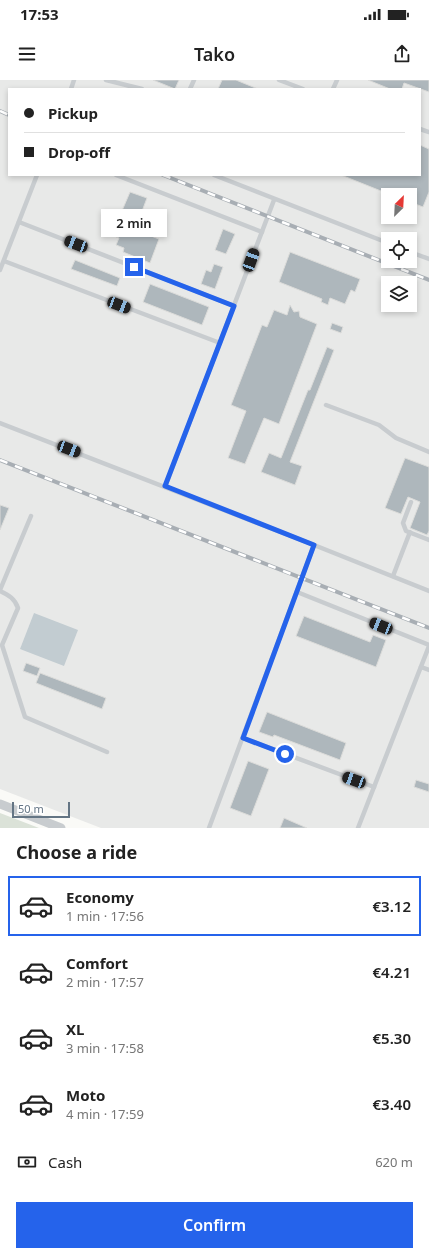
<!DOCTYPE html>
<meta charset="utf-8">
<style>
:root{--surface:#fff;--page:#f2f2f2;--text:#222;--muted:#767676;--line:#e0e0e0;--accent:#2563eb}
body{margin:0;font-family:"Noto Sans",sans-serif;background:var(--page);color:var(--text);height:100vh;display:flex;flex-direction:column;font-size:15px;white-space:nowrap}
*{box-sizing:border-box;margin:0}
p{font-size:13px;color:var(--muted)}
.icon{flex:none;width:22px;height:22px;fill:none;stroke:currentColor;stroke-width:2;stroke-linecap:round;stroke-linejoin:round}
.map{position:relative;height:748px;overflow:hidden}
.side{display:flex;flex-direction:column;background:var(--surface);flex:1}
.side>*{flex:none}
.guide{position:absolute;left:8px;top:8px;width:413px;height:88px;border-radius:0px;box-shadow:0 2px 6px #0003;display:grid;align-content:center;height:88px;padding:0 16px;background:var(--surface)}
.needle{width:26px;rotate:24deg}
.buttons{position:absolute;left:381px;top:108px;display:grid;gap:8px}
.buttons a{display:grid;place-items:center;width:36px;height:36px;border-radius:0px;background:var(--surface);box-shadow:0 2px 6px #0003;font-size:20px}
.scale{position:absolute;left:12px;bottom:10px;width:58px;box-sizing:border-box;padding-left:4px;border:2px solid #647584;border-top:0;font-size:11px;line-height:14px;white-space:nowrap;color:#647584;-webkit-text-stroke:3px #fff;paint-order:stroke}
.end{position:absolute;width:18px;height:18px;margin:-9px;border:5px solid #2563eb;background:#fff;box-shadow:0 0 0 2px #fff}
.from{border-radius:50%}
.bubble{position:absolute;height:28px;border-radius:0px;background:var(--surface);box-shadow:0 2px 6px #0003;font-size:13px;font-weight:600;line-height:28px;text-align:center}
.car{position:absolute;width:12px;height:24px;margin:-12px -6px;border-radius:5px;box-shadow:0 0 3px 1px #0007;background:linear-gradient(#222 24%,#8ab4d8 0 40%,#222 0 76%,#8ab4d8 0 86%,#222 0)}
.guide b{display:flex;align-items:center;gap:14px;height:38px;font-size:15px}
.guide b+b{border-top:1px solid var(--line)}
.guide i{width:10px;height:10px;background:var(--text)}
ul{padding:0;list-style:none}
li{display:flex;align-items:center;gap:12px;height:60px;margin:0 8px 6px;padding:0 8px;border:2px solid transparent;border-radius:0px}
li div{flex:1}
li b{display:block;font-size:15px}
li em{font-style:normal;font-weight:600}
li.current{border-color:var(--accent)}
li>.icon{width:36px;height:36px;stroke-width:1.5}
h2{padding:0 16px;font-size:18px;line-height:48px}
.pay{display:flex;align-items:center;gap:10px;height:44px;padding:0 16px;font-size:15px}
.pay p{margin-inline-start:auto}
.primary-button{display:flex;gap:8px;margin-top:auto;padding:8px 16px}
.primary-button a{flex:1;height:46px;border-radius:0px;background:var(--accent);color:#fff;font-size:16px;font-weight:600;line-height:46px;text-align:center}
.status{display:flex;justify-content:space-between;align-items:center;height:28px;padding:0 20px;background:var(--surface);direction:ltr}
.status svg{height:11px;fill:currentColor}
header{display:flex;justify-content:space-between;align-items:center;height:52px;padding:0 16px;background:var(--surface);font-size:18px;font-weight:600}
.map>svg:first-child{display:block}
</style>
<div class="status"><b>17:53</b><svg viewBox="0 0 49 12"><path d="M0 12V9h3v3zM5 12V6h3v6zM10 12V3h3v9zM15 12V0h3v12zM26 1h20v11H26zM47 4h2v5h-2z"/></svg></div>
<header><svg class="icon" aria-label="menu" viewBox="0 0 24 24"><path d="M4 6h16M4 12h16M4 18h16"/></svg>Tako<svg class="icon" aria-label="share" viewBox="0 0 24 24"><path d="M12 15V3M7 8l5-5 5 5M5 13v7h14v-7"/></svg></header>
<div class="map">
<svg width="429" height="748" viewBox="0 0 429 748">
<rect width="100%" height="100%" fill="#fafaf7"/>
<path fill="#e8e9e8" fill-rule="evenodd" d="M0 0H429V748H101L0 709ZM9 9H420V95H9ZM388 115H410V137H388ZM388 159H410V181H388ZM388 203H410V225H388Z"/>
<polygon fill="#dbe2d8" points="0,733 39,748 0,748"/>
<polygon fill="#c2ccd1" points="34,533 78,550 64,586 20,569"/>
<g fill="#aeb7bc" stroke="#dcdcda">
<polygon points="153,0 179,0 175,9"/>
<polygon points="222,0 236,0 258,9 218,9"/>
<polygon points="368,0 429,0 429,12 404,3 402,9 390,9"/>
<polygon points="420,65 429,69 429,112 423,127 410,122 410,115 391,115 341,95 420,95"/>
<polygon points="130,112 147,118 135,150 159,159 150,183 123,172 124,168 116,165 119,158 116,157 125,135 121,133"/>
<polygon points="223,149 235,154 226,174 215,170"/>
<polygon points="290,172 360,199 355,212 351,210 345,224 330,218 328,225 321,222 322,219 279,202"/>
<polygon points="75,180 120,198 117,206 71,189"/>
<polygon points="214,184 223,187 215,209 201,204 206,190 211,192"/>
<polygon points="150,204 209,227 202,245 143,222"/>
<polygon points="290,225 294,232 299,231 300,237 317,244 279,344 264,338 245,384 228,378 246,331 231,325 262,245 267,247 274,230 287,235"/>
<polygon points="332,243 343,247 341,253 330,249"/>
<polygon points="327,267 334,270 290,382 302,386 295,405 261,392 269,373 281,378 308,310 310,310"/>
<polygon points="405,378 429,387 429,451 427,455 410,448 420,422 408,417 401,434 385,428"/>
<polygon points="0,425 9,428 0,450"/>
<polygon points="304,536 370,562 373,555 386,560 376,587 296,556"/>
<polygon points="26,583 40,588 37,596 23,591"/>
<polygon points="40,593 106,618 102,629 36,603"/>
<polygon points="267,632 346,663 340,680 274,655 273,657 259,652"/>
<polygon points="248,681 269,689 251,736 230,728"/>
<polygon points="416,700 429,704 429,712 414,707"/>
<polygon points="284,738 307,748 280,748"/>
</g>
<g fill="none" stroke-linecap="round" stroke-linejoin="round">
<g stroke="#c8cccf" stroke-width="4.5">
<polyline points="106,0 142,9"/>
<polyline points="279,0 303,9"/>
<polyline points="71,9 74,0"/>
<polyline points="190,9 194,0"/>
<polyline points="333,9 337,0"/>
<polyline points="420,49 429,52"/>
<polyline points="116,95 262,152"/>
<polyline points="214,95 388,163"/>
<polyline points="19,142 234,226"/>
<polyline points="410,172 429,179"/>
<polyline points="4,181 220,263"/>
<polyline points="0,190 37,95"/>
<polyline points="326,325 379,345 396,358 429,372"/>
<polyline points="0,343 314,465 429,511"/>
<polyline points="165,407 274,120"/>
<polyline points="411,422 403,443 406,451 429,460"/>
<polyline points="393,496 410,452"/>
<polyline points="0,510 31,436"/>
<path d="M0 511C9 515 15 519 18 528L2 565 25 637 107 672"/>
<polyline points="297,512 429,565"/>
<polyline points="421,587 429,590"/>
<polyline points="243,658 374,707"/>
<polyline points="209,748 314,465"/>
<polyline points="358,748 429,566"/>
</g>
<polyline stroke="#c8cccf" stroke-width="9" points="0,724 61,748"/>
<g stroke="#a8aeb4" stroke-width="4">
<g id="rail">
<polyline points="0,31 9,35"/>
<polyline points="163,95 429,200"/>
<polyline points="0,380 429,548"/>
</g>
</g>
<use href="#rail" stroke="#fff" stroke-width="2.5" stroke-dasharray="8" stroke-linecap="butt"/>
</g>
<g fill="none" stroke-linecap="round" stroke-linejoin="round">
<polyline stroke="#2563eb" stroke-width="5" points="134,187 234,226 165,406 314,465 243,658 285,674"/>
</g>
</svg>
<div class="buttons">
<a><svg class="needle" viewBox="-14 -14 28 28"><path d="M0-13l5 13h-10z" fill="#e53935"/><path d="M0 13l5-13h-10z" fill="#767676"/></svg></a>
<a><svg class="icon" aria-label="locate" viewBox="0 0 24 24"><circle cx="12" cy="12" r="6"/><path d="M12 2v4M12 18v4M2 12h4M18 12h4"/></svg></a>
<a><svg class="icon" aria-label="layers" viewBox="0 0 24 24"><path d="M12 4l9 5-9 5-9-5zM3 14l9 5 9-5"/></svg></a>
</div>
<div class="scale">50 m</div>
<i class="end from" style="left:285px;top:674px"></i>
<i class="end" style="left:134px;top:187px"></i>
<div class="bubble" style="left:101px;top:129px;width:66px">2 min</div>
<i class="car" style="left:76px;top:164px;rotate:291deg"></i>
<i class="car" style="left:251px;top:180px;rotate:20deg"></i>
<i class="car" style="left:119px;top:225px;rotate:111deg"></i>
<i class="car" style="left:69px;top:369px;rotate:111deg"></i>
<i class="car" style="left:381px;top:546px;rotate:292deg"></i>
<i class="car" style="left:354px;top:700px;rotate:290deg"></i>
<div class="guide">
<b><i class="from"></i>Pickup</b>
<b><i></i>Drop-off</b>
</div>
</div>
<section class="side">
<h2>Choose a ride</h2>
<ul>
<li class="current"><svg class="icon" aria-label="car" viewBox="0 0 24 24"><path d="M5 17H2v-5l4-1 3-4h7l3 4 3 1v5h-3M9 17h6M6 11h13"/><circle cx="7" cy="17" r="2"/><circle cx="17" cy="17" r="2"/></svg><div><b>Economy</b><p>1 min · 17:56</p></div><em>€3.12</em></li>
<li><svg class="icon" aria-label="car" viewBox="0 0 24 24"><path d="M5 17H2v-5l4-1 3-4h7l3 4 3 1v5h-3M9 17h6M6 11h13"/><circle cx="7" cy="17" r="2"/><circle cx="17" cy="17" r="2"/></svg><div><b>Comfort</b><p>2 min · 17:57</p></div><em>€4.21</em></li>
<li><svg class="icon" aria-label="car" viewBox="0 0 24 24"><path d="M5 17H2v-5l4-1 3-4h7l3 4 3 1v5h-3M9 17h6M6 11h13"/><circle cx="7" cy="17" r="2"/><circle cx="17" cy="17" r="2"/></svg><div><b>XL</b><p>3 min · 17:58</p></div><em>€5.30</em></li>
<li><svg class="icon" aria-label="car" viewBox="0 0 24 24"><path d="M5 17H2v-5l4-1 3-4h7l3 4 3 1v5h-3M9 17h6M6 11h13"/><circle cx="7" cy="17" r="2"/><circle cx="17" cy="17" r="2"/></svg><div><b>Moto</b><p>4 min · 17:59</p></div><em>€3.40</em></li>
</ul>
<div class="pay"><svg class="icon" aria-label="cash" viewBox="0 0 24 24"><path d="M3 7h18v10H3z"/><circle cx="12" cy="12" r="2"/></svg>Cash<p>620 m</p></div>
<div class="primary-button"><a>Confirm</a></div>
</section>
